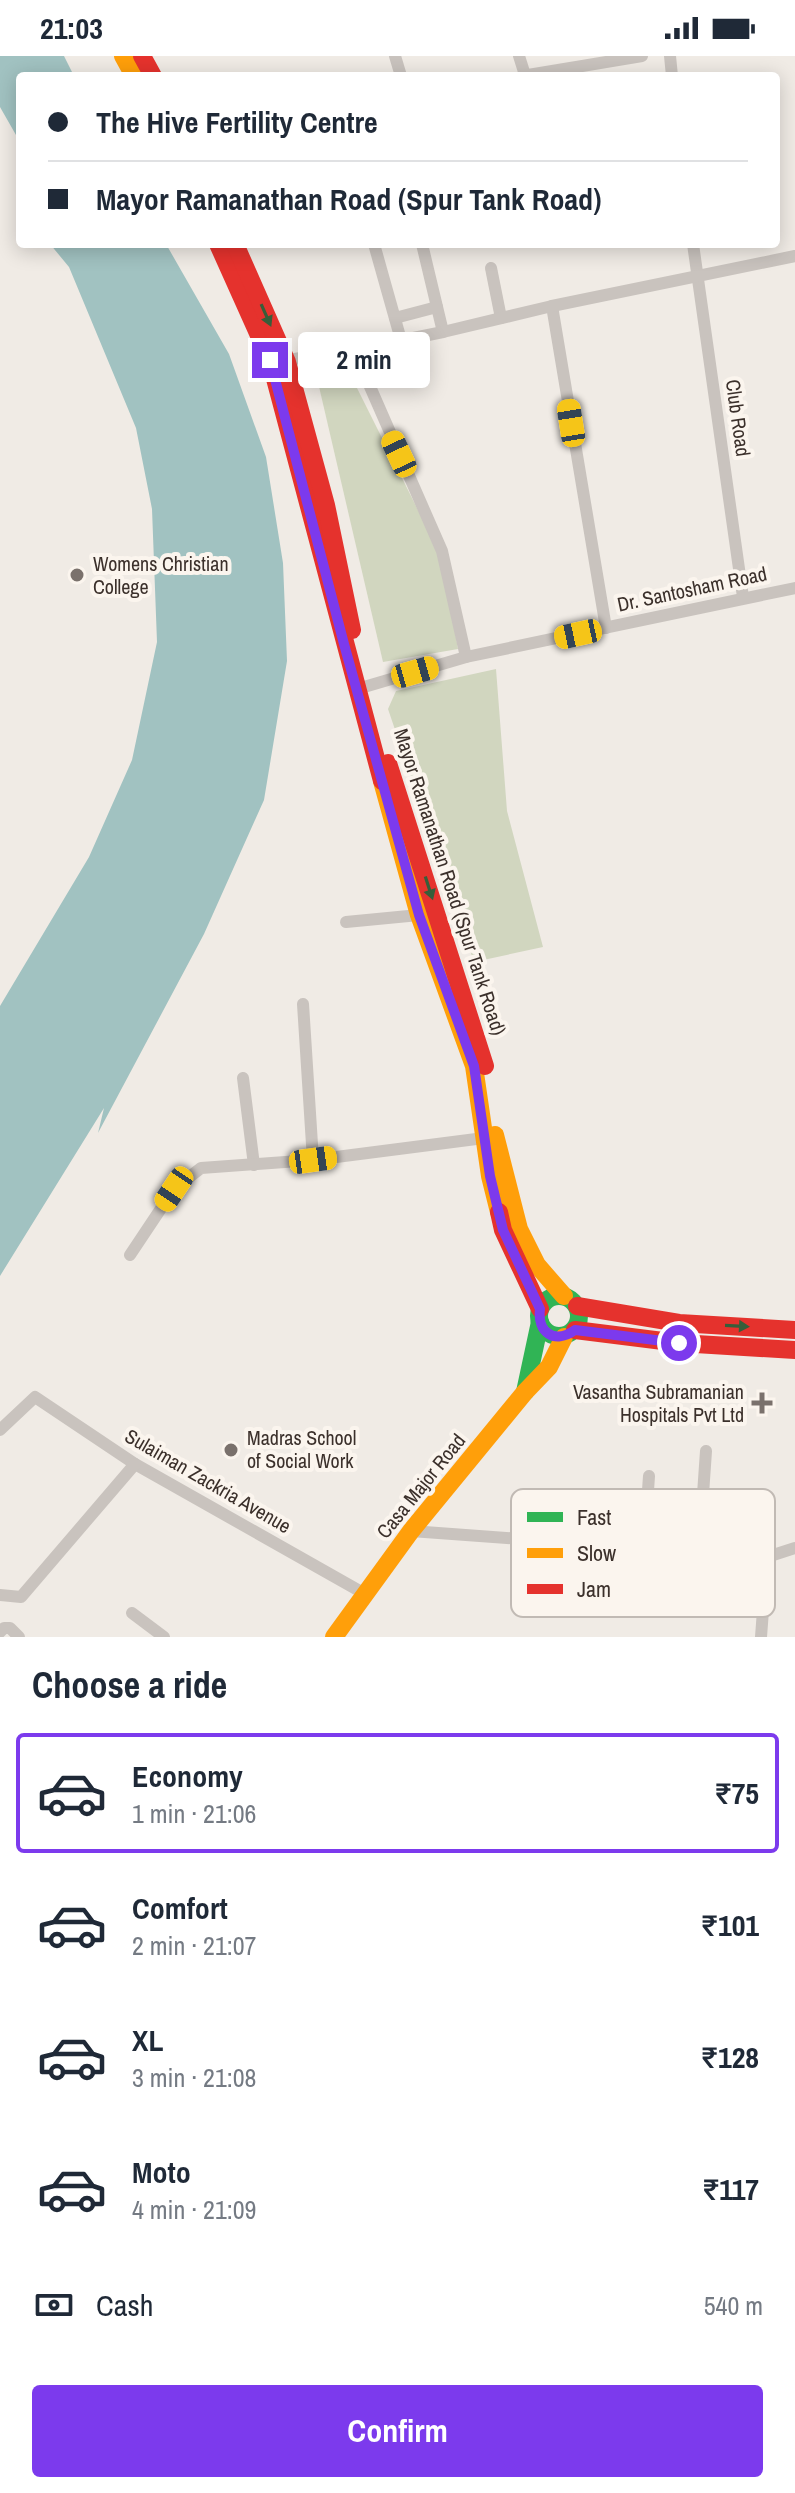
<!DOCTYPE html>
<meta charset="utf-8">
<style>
:root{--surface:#fff;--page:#f6f6f7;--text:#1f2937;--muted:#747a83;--line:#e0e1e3;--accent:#7c3aed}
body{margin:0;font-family:"Archivo Narrow",sans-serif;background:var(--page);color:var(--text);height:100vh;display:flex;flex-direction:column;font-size:30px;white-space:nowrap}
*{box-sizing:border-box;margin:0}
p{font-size:26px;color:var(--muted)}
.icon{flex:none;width:44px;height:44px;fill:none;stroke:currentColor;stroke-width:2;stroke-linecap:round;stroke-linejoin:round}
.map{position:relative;height:1581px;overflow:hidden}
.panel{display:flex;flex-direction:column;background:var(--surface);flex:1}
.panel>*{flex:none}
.hud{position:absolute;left:16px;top:16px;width:764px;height:176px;border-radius:8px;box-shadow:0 4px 20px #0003;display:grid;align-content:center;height:176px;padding:0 32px;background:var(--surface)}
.end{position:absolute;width:36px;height:36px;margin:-18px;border:10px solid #7c3aed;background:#fff;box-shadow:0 0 0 4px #fff}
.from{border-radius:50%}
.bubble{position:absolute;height:56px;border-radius:8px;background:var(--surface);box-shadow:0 4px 20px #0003;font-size:26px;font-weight:700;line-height:56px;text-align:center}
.car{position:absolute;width:24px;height:48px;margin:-24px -12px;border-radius:10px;box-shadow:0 0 6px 2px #0007;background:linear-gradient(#f5c518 24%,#345 0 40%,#f5c518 0 76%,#345 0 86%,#f5c518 0)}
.hud b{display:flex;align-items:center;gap:28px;height:76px;font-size:30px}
.hud b+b{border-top:2px solid var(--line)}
.hud i{width:20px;height:20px;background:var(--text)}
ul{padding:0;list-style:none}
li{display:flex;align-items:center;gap:24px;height:120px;margin:0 16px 12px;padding:0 16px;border:4px solid transparent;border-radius:8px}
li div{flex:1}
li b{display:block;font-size:30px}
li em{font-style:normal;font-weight:700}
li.current{border-color:var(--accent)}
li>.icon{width:72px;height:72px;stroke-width:1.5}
h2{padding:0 32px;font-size:36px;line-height:96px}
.pay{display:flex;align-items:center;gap:20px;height:88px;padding:0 32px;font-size:30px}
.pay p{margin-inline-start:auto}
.cta{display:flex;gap:16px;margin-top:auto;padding:16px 32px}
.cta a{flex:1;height:92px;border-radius:8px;background:var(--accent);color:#fff;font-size:32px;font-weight:700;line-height:92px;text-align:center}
.status{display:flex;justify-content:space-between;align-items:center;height:56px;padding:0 40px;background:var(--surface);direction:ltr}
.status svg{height:22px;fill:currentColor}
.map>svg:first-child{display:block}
</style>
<div class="status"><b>21:03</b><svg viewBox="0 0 49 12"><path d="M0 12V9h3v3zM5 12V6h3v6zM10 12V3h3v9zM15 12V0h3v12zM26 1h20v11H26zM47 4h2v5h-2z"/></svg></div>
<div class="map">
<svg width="795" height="1581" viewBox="0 0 795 1581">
<rect width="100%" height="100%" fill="#f0ebe5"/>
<g fill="#d1d6bf">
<polygon points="349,316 443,504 458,593 383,606 317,322"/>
<polygon points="496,613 507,755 543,891 474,906 388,653 396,635"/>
</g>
<g fill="#a1c2c1">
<polygon points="0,0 64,0 74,20 20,20 20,86 0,51"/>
<polygon points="50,188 166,188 229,298 266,401 283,507 287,605 264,744 204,878 98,1077 104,1052 0,1220 0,950 89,801 132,704 157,586 152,453 136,372 69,211"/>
</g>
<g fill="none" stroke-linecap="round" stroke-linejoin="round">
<g stroke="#c9c3be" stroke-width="12">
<polyline points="395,0 401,20"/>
<polyline points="519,0 525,19"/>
<polyline points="670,0 672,20"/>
<polyline points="522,20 642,0"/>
<polyline points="374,188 401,284"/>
<polyline points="422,188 443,276"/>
<polyline points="693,188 743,541"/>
<polyline points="491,212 501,262"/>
<polyline points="552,250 606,572"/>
<polyline points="395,262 437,251"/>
<polyline points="354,294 442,495 466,601"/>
<polyline points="281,305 354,294 443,276 552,250 795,200"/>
<polyline points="364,631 466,601 795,532"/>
<polyline points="346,866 419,859"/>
<polyline points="303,948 313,1104"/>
<polyline points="243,1022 254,1109"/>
<polyline points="130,1199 174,1133 201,1112 313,1104 484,1082"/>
<polyline points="0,1374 35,1341 135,1408 365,1538"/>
<polyline points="411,1475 767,1501 795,1492"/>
<polyline points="644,1492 649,1420"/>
<polyline points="699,1496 706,1395"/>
<polyline points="0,1539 21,1541 135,1408"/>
<polyline points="132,1557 164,1581"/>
<polyline points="0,1576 4,1572 10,1572 19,1581"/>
<polyline points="761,1581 767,1501"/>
</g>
<g stroke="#30b455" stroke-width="18">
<circle cx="559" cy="1260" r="20"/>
<polyline points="525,1336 540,1266"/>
</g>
<g stroke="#ff9f0a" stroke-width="18">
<polyline points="123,0 134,20"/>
<polyline points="382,725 419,859 474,1010 490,1120 499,1156"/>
<polyline points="495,1079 519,1173 537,1209 564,1240"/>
<polyline points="334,1581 411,1475 525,1336 549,1311 564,1281"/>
</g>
<g stroke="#e5322d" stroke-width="18">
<polyline points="142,0 153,20"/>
<polyline points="218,188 270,304 382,725"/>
<polyline points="235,188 287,306 326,449 352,574"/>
<polyline points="388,707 485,1010"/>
<polyline points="499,1156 503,1174 540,1253"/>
<polyline points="577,1250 679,1267 795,1274"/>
<polyline points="575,1274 679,1287 795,1294"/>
</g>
</g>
<defs><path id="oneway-solid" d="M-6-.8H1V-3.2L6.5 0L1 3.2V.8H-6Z" transform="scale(2)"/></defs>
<g fill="#375e3a">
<use href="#oneway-solid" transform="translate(266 259) rotate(66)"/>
<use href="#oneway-solid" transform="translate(429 832) rotate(72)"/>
<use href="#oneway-solid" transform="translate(737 1270) rotate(3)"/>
</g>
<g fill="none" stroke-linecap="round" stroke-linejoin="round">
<path stroke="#7c3aed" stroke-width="10" d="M270 304 344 588 419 859 474 1010 490 1120 503 1174 540 1253C537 1276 554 1289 575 1274L679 1287"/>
</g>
<g fill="#7a716c" stroke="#fbf5ee" stroke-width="3">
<circle cx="77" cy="519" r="8"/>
<path d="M758 1335h8v8h8v8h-8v8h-8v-8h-8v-8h8z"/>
<circle cx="231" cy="1394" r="8"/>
</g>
<g text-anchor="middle" stroke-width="8" stroke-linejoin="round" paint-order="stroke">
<g font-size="20" fill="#3b302b" stroke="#fbf5ee">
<text transform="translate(738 362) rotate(82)" y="7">Club Road</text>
<text transform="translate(692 533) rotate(-12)" y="7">Dr. Santosham Road</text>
<text transform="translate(450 826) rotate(72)" y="7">Mayor Ramanathan Road (Spur Tank Road)</text>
<text transform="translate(208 1425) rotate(30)" y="7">Sulaiman Zackria Avenue</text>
<text transform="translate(421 1430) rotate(-51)" y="7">Casa Major Road</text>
</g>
<g font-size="20" fill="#3b302b" stroke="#fbf5ee" text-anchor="start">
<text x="93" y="515">Womens Christian<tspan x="93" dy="23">College</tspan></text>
<text x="744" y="1343" text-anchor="end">Vasantha Subramanian<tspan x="744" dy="23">Hospitals Pvt Ltd</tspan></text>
<text x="247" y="1389">Madras School<tspan x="247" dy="23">of Social Work</tspan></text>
</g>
</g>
<rect x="511" y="1433" width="264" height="128" rx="12" fill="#fbf5ee" stroke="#c1bab4" stroke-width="2"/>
<rect x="527" y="1456" width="36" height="10" fill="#30b455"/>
<rect x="527" y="1492" width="36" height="10" fill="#ff9f0a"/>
<rect x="527" y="1528" width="36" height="10" fill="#e5322d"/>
<g font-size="22" fill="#3b302b">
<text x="577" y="1469">Fast</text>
<text x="577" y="1505">Slow</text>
<text x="577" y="1541">Jam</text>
</g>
</svg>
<i class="end from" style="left:679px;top:1287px"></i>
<i class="end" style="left:270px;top:304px"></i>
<div class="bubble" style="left:298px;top:276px;width:132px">2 min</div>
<i class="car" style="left:571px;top:367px;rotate:351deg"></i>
<i class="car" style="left:399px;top:398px;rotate:335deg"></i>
<i class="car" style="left:578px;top:578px;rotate:258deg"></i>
<i class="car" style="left:415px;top:616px;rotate:74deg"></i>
<i class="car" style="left:313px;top:1104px;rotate:82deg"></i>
<i class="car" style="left:174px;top:1133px;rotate:214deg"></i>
<div class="hud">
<b><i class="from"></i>The Hive Fertility Centre</b>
<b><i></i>Mayor Ramanathan Road (Spur Tank Road)</b>
</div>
</div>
<section class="panel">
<h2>Choose a ride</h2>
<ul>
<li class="current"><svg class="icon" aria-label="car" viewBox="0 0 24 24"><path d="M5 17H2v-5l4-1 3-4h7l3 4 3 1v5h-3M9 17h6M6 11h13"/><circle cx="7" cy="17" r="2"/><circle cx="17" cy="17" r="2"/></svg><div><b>Economy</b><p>1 min · 21:06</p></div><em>₹75</em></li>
<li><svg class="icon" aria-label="car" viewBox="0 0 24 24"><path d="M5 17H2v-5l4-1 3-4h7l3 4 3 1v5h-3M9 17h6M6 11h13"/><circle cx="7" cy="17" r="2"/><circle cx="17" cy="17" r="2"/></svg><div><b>Comfort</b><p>2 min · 21:07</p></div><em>₹101</em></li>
<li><svg class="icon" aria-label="car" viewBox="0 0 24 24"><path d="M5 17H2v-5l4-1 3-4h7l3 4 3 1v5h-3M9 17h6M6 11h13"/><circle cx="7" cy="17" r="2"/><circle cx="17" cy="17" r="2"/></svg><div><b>XL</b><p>3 min · 21:08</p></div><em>₹128</em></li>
<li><svg class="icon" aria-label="car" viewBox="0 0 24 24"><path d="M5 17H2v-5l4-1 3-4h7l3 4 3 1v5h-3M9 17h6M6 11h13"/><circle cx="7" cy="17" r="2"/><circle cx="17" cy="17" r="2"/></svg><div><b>Moto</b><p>4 min · 21:09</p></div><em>₹117</em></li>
</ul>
<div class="pay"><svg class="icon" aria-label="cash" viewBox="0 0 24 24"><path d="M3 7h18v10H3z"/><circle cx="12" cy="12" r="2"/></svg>Cash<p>540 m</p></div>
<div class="cta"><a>Confirm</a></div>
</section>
